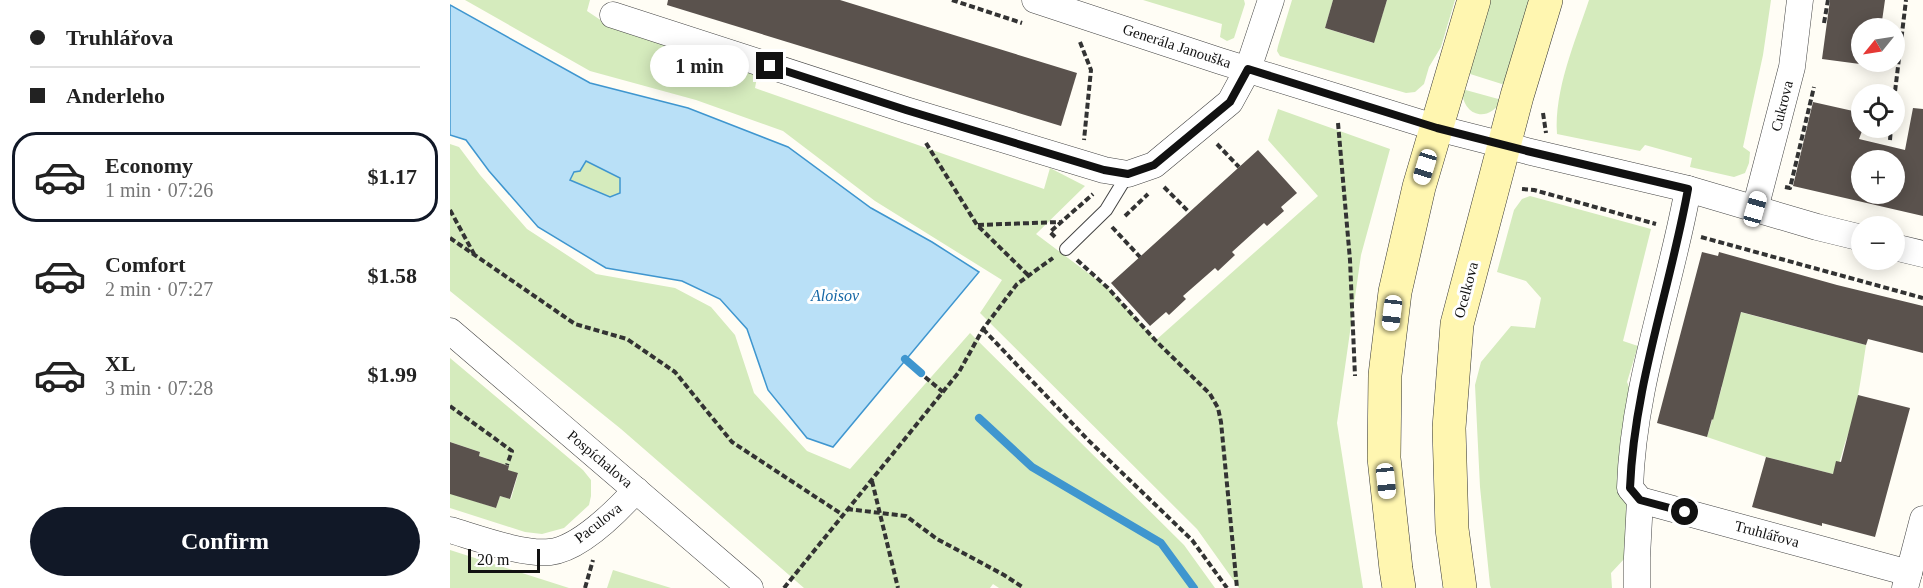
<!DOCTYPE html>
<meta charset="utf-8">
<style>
:root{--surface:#fff;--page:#f2f2f2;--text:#222;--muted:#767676;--line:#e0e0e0;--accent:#111827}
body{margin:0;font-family:Georgia,serif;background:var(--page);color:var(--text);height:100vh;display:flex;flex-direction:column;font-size:22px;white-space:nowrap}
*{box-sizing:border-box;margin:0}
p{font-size:20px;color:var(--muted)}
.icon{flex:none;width:33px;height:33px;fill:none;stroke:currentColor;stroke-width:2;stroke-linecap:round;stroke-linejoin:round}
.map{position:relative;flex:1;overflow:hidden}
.panel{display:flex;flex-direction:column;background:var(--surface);width:450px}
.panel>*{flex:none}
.top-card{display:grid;align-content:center;height:132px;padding:0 30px;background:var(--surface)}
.needle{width:39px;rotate:240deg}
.tools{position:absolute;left:1401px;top:18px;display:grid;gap:12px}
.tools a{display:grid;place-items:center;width:54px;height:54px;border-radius:50%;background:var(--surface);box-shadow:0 3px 15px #0003;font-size:30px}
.scale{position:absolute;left:18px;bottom:15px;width:72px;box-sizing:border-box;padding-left:6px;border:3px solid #111;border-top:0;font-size:16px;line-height:21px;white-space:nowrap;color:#111;-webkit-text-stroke:4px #fff;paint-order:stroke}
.end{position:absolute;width:27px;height:27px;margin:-14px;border:8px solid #111;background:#fff;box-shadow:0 0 0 3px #fff}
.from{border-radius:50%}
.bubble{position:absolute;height:42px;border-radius:21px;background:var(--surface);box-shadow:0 3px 15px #0003;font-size:20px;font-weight:800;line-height:42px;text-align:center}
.car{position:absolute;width:18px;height:36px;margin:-18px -9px;border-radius:8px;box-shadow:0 0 4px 2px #0007;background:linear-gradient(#fff 24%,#345 0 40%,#fff 0 76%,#345 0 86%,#fff 0)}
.top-card b{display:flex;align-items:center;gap:21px;height:57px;font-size:22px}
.top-card b+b{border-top:2px solid var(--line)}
.top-card i{width:15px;height:15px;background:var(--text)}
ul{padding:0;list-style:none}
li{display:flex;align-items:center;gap:18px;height:90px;margin:0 12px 9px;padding:0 18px;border:3px solid transparent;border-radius:24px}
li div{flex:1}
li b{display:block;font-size:22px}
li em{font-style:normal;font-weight:800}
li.selected{border-color:var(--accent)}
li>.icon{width:54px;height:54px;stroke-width:1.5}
.button{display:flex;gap:12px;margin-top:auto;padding:12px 30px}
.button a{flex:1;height:69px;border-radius:36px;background:var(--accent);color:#fff;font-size:24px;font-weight:800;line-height:69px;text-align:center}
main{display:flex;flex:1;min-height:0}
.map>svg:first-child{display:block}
</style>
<main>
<section class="panel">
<div class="top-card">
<b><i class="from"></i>Truhlářova</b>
<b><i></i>Anderleho</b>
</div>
<ul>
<li class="selected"><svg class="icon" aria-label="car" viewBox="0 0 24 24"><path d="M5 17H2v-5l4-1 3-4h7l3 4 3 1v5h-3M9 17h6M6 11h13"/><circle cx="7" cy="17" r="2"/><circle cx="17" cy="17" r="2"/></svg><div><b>Economy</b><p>1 min · 07:26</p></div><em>$1.17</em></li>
<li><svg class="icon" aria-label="car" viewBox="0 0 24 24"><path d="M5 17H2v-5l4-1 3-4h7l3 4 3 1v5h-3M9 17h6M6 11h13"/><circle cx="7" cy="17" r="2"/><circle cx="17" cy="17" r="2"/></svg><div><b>Comfort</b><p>2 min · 07:27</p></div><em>$1.58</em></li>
<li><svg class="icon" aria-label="car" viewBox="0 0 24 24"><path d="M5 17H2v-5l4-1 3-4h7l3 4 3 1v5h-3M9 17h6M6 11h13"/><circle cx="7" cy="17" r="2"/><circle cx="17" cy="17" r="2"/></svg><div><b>XL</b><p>3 min · 07:28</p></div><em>$1.99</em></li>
</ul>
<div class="button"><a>Confirm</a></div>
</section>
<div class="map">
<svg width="1473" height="588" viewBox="0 0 1473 588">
<rect width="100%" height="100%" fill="#fffdf5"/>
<g fill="#d5ebbd">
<polygon points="15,0 140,0 137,11 161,27 308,72 305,88 594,189 600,168 635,186 586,234 658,288 706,340 868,196 818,140 828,109 940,149 911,255 887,423 913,588 789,588 747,529 530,313 552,280 425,201 333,131 246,100 140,71"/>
<polygon points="693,0 794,0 795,4 784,38 777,41 770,37 772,24"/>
<polygon points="842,0 883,0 875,28 923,43 937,0 1005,0 991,47 979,67 974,84 965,92 956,93 830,56 827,51 828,46"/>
<polygon points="1040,0 1082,0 1055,85 1017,73"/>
<path d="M1139 0H1321L1313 55 1293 147 1300 152 1299 163 1295 173 1284 177 1240 167 1242 158 1195 145 1190 151 1107 134C1104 90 1125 42 1139 0Z"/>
<path d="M1012 89 1052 100C1038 124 1012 116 1012 89Z"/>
<polygon points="0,144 9,147 30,175 77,229 146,274 225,288 261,307 285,335 304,393 357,451 400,469 520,333 734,545 765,588 549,588 543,584 540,588 354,588 171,429 0,291"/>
<polygon points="136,161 170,178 170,193 160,197 120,180 124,172 130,171"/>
<polygon points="1080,196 1201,229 1173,341 1188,346 1177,382 1184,399 1175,558 1161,573 1162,588 1041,588 1040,585 1030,487 1025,385 1031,362 1061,326 1085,328 1091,298 1076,281 1047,272 1064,210 1072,199"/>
<path d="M1290 312 1416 345C1411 377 1407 412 1396 440 1391 454 1392 460 1383 474L1316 457 1257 437 1272 387 1270 386Z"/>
<polygon points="0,358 133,470 141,480 141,496 139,505 114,528 92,534 75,532 0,508 0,489 15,498 46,508 50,496 61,499 68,474 58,470 59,466 29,456 30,452 0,442"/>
<polygon points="0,550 119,588 0,588"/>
<polygon points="163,570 221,588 157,588"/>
</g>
<path fill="#b9e0f7" stroke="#3f96cf" stroke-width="1.5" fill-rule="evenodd" d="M0 5 140 83 238 108 338 147 421 208 482 242 529 272 383 447 357 438 318 390 297 329 270 299 232 281 156 268 88 227 39 171 16 140 0 135ZM136 161 170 178V193L160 197 120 180 124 172 130 171Z"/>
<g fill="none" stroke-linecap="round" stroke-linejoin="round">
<g stroke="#3f96cf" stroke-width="8">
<polyline points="455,359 471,373"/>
<polyline points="529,418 582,467 711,543 744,588"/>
</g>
</g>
<g fill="#5a524d" fill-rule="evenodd">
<polygon points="218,0 390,0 627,73 611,126 217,5"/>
<polygon points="883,0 937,0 924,43 875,28"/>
<polygon points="1380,0 1435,0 1431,28 1412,28 1412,62 1426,62 1425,66 1372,59"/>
<path d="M1363 102 1412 113V131L1409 139 1455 150 1463 108 1473 109V216L1343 186ZM1412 160H1444V194H1412Z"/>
<polygon points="808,150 847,193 831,207 834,211 817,226 814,223 782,252 785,255 768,271 765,268 733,296 736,299 719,315 716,312 700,326 661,283"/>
<polygon points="1252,252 1268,256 1269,252 1387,285 1473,306 1473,353 1418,339 1416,345 1291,312 1263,420 1262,419 1257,437 1207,423"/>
<polygon points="1408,395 1460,408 1425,537 1372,523 1372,526 1302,507 1316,457 1383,474 1386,461 1391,462"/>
<polygon points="0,442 30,452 29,456 59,466 58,470 68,473 60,499 50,496 46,508 0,494"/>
</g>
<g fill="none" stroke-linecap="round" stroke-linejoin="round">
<g stroke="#444" stroke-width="14">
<polyline id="lane" points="616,249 656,210 678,174"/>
</g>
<g stroke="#444" stroke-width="27">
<g id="street">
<polyline points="585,0 770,61 987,128 1077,151 1238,189 1367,227 1412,238"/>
<polyline points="163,15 456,110 654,170 678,174 704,165 780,102 798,69 821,0"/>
<path d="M1238 189C1220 289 1183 386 1180 488L1190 500 1459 573"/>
<polyline points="1305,209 1342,67 1350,0"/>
<polyline points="1444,247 1473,254"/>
<polyline points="0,331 300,588"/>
<path d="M0 530C27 538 73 555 100 552 129 549 167 511 186 490"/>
<polyline points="1187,588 1187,557 1190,500"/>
<polyline points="1455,588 1473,519"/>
</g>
</g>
<g stroke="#333" stroke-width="34">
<g id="secondary">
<polyline points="949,588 946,569 934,458 935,375 945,292 969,187 1024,0"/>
<polyline points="1010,588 1002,529 999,428 1007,324 1067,96 1096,0"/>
</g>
</g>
<g stroke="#333" stroke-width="4" stroke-dasharray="6 3" stroke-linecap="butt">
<polyline points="502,0 572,23"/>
<polyline points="1374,23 1378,0"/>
<polyline points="630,42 641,70 634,140"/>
<polyline points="1444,100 1456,0"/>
<polyline points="1093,113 1096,133"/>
<polyline points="888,123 900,260 905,376"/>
<polyline points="1440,140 1441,128"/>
<polyline points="476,143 527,225 579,276"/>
<polyline points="767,144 789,167"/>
<polyline points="714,187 739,212"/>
<polyline points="1335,187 1340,188 1364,87"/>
<polyline points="1072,189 1084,190 1206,224"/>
<polyline points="0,210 24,254"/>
<polyline points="675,216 698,194"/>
<polyline points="528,225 610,222"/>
<polyline points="662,227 690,257"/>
<polyline points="605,237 600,232 643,194"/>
<polyline points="1251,237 1473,298"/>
<polyline points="0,238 125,324 177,339 225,372 282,442 393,515"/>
<polyline points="627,260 658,288 706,341 760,394 768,408 771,422 787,588"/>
<polyline points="533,329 638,440 742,540 777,588"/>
<polyline points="475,377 493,392"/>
<polyline points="0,406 62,451 57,465"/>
<polyline points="422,481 448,588"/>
<polyline points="397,509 456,516 487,539 554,575 574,588"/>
<polyline points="135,588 143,560"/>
<polyline points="334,588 509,372 533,329 567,284 603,258"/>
</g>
<use href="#lane" stroke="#fff" stroke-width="12"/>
<use href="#street" stroke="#fff" stroke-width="26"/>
<use href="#secondary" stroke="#fff6b0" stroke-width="33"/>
</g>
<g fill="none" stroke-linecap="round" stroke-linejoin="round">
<path stroke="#111" stroke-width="8" d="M320 66 456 110 654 170 678 174 704 165 780 102 798 69 987 128 1077 151 1238 189C1220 289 1184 386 1180 488L1190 500 1235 512"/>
</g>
<g text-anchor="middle" stroke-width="6" stroke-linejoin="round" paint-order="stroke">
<g font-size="15" fill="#111" stroke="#fff">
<text transform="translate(727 46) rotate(18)" y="5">Generála Janouška</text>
<text transform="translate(1332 106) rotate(-76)" y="5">Cukrova</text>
<text transform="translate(1016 290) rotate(-75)" y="5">Ocelkova</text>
<text transform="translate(150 459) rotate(40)" y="5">Pospíchalova</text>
<text transform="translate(148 523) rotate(-38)" y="5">Paculova</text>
<text transform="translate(1317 534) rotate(15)" y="5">Truhlářova</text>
</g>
<g font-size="16" font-style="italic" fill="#1768a6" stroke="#fff">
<text x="385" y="301">Aloisov</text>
</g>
</g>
</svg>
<div class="tools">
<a><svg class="needle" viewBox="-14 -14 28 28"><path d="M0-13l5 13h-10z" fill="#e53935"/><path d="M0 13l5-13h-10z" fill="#767676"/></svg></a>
<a><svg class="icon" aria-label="locate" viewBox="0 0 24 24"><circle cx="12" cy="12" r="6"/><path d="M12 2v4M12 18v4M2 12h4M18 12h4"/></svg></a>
<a>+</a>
<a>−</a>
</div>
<div class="scale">20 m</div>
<i class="end from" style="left:1235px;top:512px"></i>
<i class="end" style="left:320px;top:66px"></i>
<div class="bubble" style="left:200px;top:45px;width:99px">1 min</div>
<i class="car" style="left:975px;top:167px;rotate:197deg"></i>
<i class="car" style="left:1305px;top:209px;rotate:16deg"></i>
<i class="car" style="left:942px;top:313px;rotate:187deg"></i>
<i class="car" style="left:936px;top:481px;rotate:174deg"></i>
</div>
</main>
